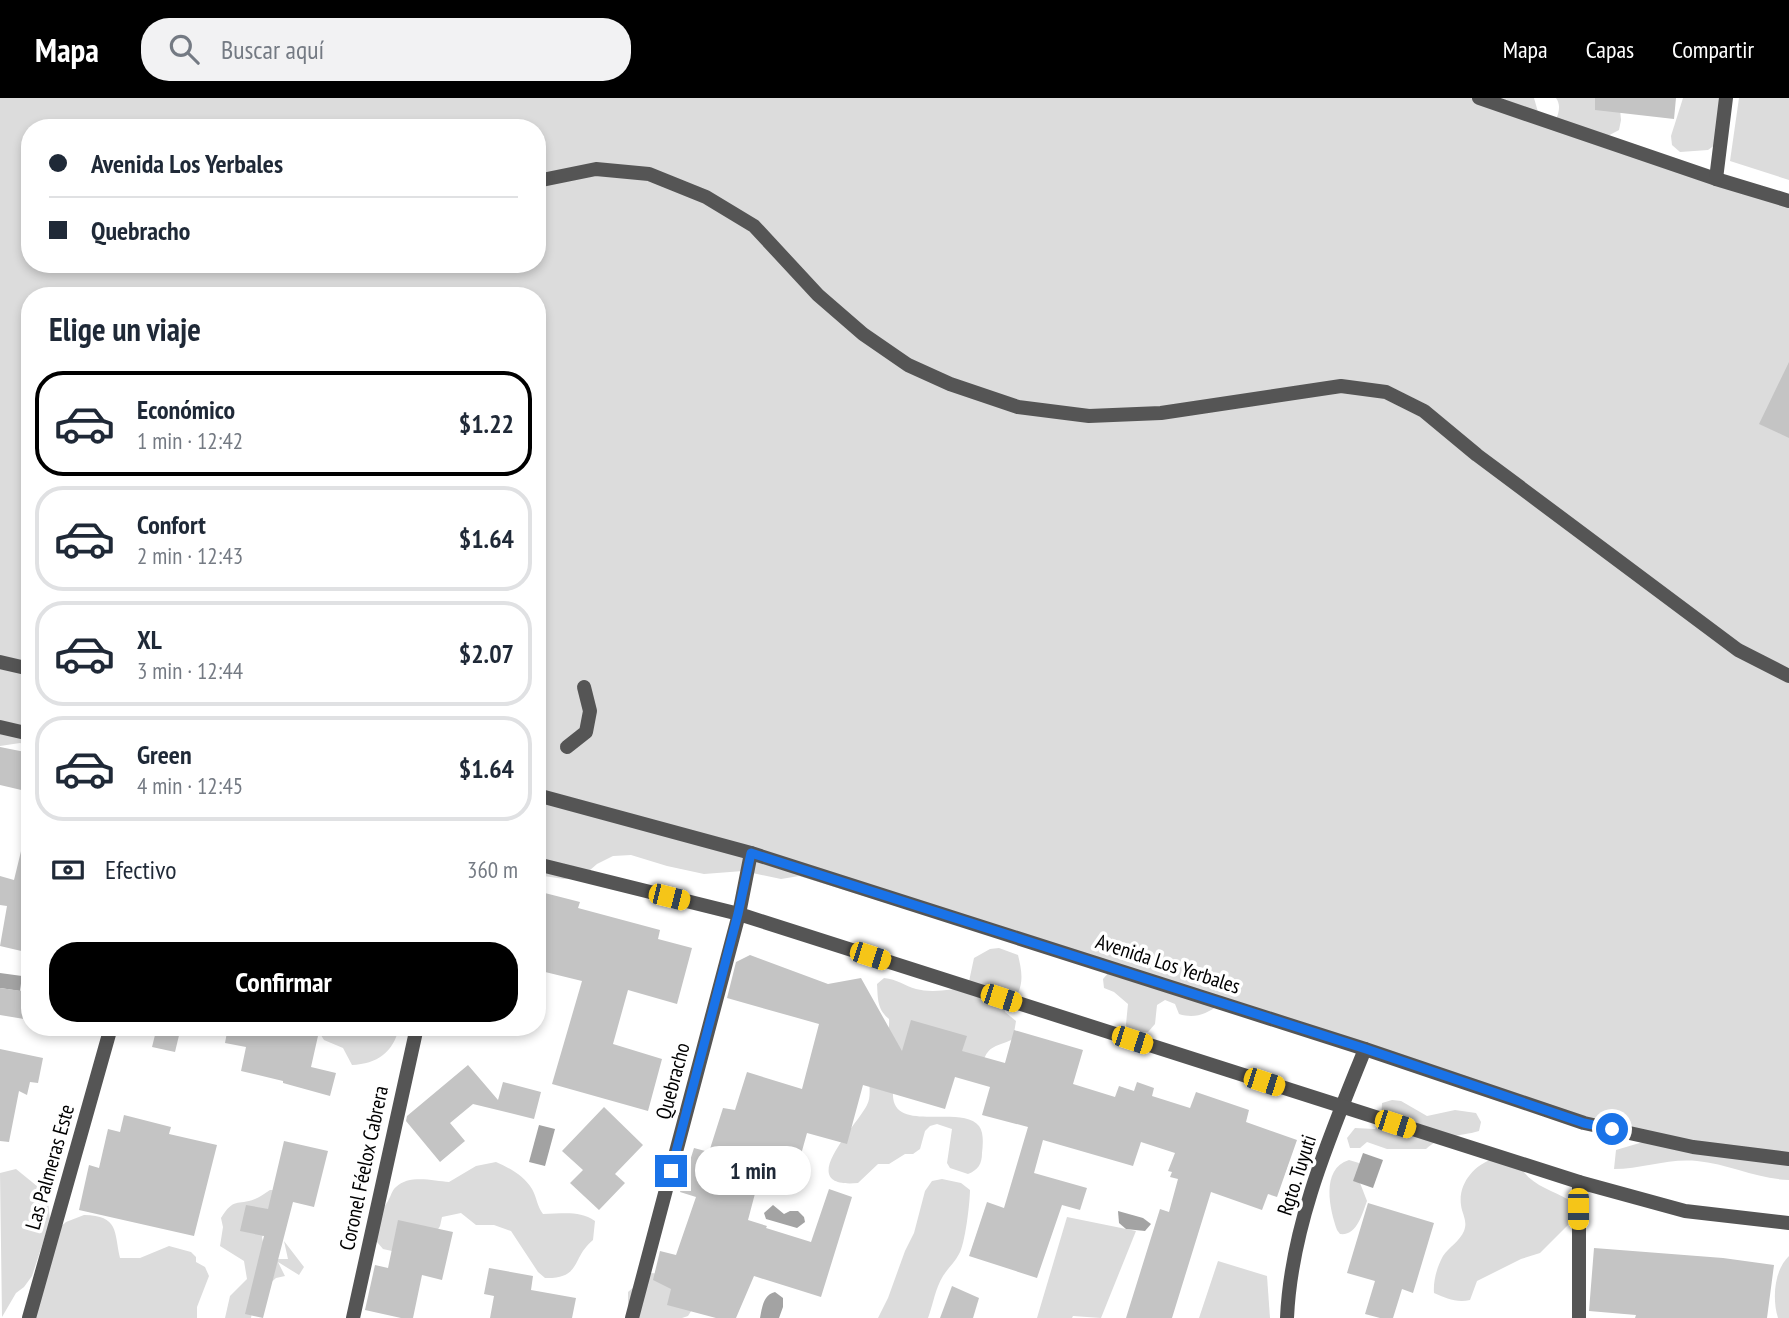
<!DOCTYPE html>
<html lang="es">
<meta charset="utf-8">
<style>
:root{--surface:#fff;--page:#f2f2f3;--text:#1f2937;--muted:#747a83;--line:#e0e1e3;--accent:#000}
body{margin:0;font-family:"PT Sans Narrow",sans-serif;background:var(--page);color:var(--text);height:100vh;display:flex;flex-direction:column;font-size:26px;white-space:nowrap}
*{box-sizing:border-box;margin:0}
p{font-size:23px;color:var(--muted)}
.icon{flex:none;width:38px;height:38px;fill:none;stroke:currentColor;stroke-width:2;stroke-linecap:round;stroke-linejoin:round}
.map{position:relative;flex:1;overflow:hidden}
.details{position:absolute;left:21px;top:189px;width:525px;height:749px;display:flex;flex-direction:column;background:var(--surface);border-radius:28px;box-shadow:0 4px 10px #0003}
.details>*{flex:none}
.hud{position:absolute;left:21px;top:21px;width:525px;height:154px;border-radius:28px;box-shadow:0 4px 10px #0003;display:grid;align-content:center;height:154px;padding:0 28px;background:var(--surface)}
.end{position:absolute;width:32px;height:32px;margin:-16px;border:9px solid #1a73e8;background:#fff;box-shadow:0 0 0 4px #fff}
.from{border-radius:50%}
.bubble{position:absolute;height:49px;border-radius:24px;background:var(--surface);box-shadow:0 4px 10px #0003;font-size:23px;font-weight:700;line-height:49px;text-align:center}
.car{position:absolute;width:21px;height:42px;margin:-21px -10px;border-radius:9px;box-shadow:0 0 5px 2px #0007;background:linear-gradient(#f5c518 24%,#345 0 40%,#f5c518 0 76%,#345 0 86%,#f5c518 0)}
.hud b{display:flex;align-items:center;gap:24px;height:66px;font-size:26px}
.hud b+b{border-top:2px solid var(--line)}
.hud i{width:18px;height:18px;background:var(--text)}
ul{padding:0;list-style:none}
li{display:flex;align-items:center;gap:21px;height:105px;margin:0 14px 10px;padding:0 14px;border:4px solid var(--line);border-radius:28px}
li div{flex:1}
li b{display:block;font-size:26px}
li em{font-style:normal;font-weight:700}
li.on{border-color:var(--accent)}
li>.icon{width:63px;height:63px;stroke-width:1.5}
h2{padding:0 28px;font-size:32px;line-height:84px}
.pay{display:flex;align-items:center;gap:18px;height:77px;padding:0 28px;font-size:26px}
.pay p{margin-inline-start:auto}
.button{display:flex;gap:14px;margin-top:auto;padding:14px 28px}
.button a{flex:1;height:80px;border-radius:28px;background:var(--accent);color:#fff;font-size:28px;font-weight:700;line-height:80px;text-align:center}
header{display:flex;align-items:center;gap:42px;box-sizing:border-box;height:98px;padding:0 35px;background:var(--accent);color:#fff}
header strong{font-size:33px}
nav{display:flex;gap:38px;margin-inline-start:auto;font-size:24px}
.search{width:490px;height:63px;background:var(--page);display:flex;align-items:center;gap:18px;box-sizing:border-box;padding:0 24px;border-radius:28px;color:var(--muted);font-size:26px}
.map>svg:first-child{display:block}
</style>
<header>
<strong>Mapa</strong>
<div class="search"><svg class="icon" aria-label="search" viewBox="0 0 24 24"><circle cx="10" cy="10" r="6"/><path d="M15 15l6 6"/></svg>Buscar aquí</div>
<nav><a>Mapa</a><a>Capas</a><a>Compartir</a></nav>
</header>
<div class="map">
<svg width="1789" height="1220" viewBox="0 0 1789 1220">
<rect width="100%" height="100%" fill="#fff"/>
<g fill="#dcdcdc" fill-rule="evenodd">
<path d="M0 0H1534L1538 14 1556 22C1559 14 1561 7 1556 0H1619L1621 22 1619 32 1602 41 1789 103V1082C1757 1081 1729 1066 1697 1063 1669 1060 1642 1071 1614 1071L1616 1052 1653 1041 1219 907C1206 916 1195 921 1179 916L1175 906 1165 902 1157 907 1155 926 1148 934 1128 936 1126 926 1128 906 1114 894 1104 890 1103 881 1109 874 799 778 781 781 743 773 704 776 667 768 631 757 613 758 597 766 582 779 564 781 537 777V198H30V649L20 645 0 648ZM30 30H537V166H30Z"/>
<polygon points="1683,0 1724,0 1715,47 1708,52 1680,54 1672,47 1671,38"/>
<polygon points="1739,0 1789,0 1789,82 1730,63"/>
<path d="M999 850 1018 857C1021 870 1024 882 1018 895L1009 897 1004 905 1005 914 1016 923 1013 941C1000 948 990 946 984 961L894 987C883 1041 960 1004 979 1028 984 1035 983 1046 982 1055 982 1066 978 1072 968 1076L950 1070 947 1065 952 1031 937 1026 930 1028 925 1033 920 1051 913 1056H905L889 1066H878L858 1085C792 1091 856 1029 867 1007 872 997 868 986 870 975 873 955 891 942 889 921 877 911 878 901 877 886L884 880C897 881 905 888 916 891 931 895 953 892 968 888L974 860 990 851Z"/>
<path d="M316 929H399C394 954 377 966 352 967L343 950 324 942Z"/>
<path d="M1392 1002 1401 1003 1427 1018 1455 1012 1476 1015 1481 1024 1479 1033C1459 1039 1442 1036 1426 1051H1387L1367 1044 1360 1050H1350L1347 1040 1355 1030 1375 1031 1381 1024 1382 1005Z"/>
<path d="M1493 1061 1521 1070C1532 1088 1552 1092 1569 1102L1574 1121 1540 1155 1521 1161 1477 1183 1470 1202C1456 1205 1446 1200 1434 1195 1433 1183 1437 1169 1443 1158 1449 1149 1460 1143 1464 1133 1468 1123 1462 1116 1461 1107 1458 1086 1474 1067 1493 1061Z"/>
<path d="M1349 1062 1359 1065 1360 1085 1367 1103C1362 1116 1357 1138 1340 1136L1337 1132C1330 1112 1320 1071 1349 1062Z"/>
<path d="M496 1064C510 1070 524 1078 532 1091 537 1100 537 1108 543 1116 562 1116 579 1112 595 1123L593 1142C571 1160 582 1181 545 1180L538 1174 511 1133 494 1127H476L461 1115 442 1119 440 1128 435 1136 392 1153 383 1151 377 1144C378 1122 376 1121 388 1103 391 1098 392 1092 396 1089 409 1076 434 1083 449 1084L476 1068Z"/>
<polygon points="16,1071 43,1093 48,1102 50,1123 32,1178 24,1189 16,1195 2,1219 0,1075"/>
<path d="M942 1081 961 1085 970 1092C970 1104 965 1147 959 1156 955 1164 948 1170 943 1178 935 1191 933 1207 928 1220H878L888 1200 905 1153 914 1135 925 1093 932 1083Z"/>
<path d="M270 1092H282L267 1131 262 1139 264 1149 277 1161H288L284 1143 304 1169 299 1177 278 1164 285 1178 276 1180 255 1199 251 1220H225L230 1198 247 1181 244 1163 220 1148 223 1129 221 1120C234 1099 237 1108 255 1101 260 1099 265 1095 270 1092Z"/>
<path d="M84 1117C119 1118 114 1133 120 1160H140L169 1148 191 1154 196 1159V1164L205 1169 209 1178 197 1209V1220H28L58 1131 66 1124Z"/>
<polygon points="1067,1119 1136,1133 1101,1220 1073,1218 1072,1220 1037,1220"/>
<path d="M1789 1158V1220H1778C1772 1201 1774 1172 1789 1158Z"/>
<polygon points="1218,1163 1267,1178 1270,1220 1199,1220"/>
<polygon points="651,1175 661,1176 693,1210 688,1218 682,1220 628,1220 628,1194"/>
</g>
<g fill="#a3a3a3">
<polygon points="0,875 22,878 20,893 0,890"/>
<polygon points="539,1027 555,1031 545,1068 529,1064"/>
<polygon points="1363,1055 1383,1062 1373,1090 1353,1083"/>
<polygon points="773,1107 784,1116 790,1113 798,1113 804,1119 805,1124 797,1130 766,1121 764,1115"/>
<polygon points="1118,1113 1143,1120 1151,1126 1145,1133 1126,1131 1119,1125"/>
<path d="M775 1194 783 1200V1209L779 1220H760C762 1210 763 1197 775 1194Z"/>
</g>
<g fill="#c4c4c4">
<polygon points="1595,0 1676,0 1674,21 1595,12"/>
<polygon points="1789,264 1789,340 1759,326"/>
<polygon points="0,649 30,655 30,694 0,687"/>
<polygon points="23,745 30,746 30,855 0,848 7,808 0,807 0,778 14,782"/>
<polygon points="537,793 580,804 578,810 660,832 658,841 692,850 677,906 628,892 613,946 662,961 648,1013 552,986 582,883 537,872"/>
<polygon points="750,857 828,886 861,880 902,953 911,922 967,938 962,953 1005,965 1014,932 1083,952 1073,986 1115,999 1119,988 1134,993 1137,984 1154,990 1152,998 1190,1010 1196,994 1249,1012 1246,1024 1297,1042 1277,1099 1268,1096 1262,1112 1211,1094 1172,1220 1126,1220 1160,1111 1169,1114 1178,1081 1170,1079 1172,1074 1168,1073 1175,1055 1141,1044 1133,1068 1043,1042 1034,1075 1087,1090 1080,1112 1062,1107 1037,1180 969,1158 987,1104 1004,1110 1028,1029 982,1017 990,989 955,979 945,1011 863,987 847,1046 807,1035 795,1078 762,1069 748,1122 767,1128 766,1130 811,1144 829,1091 852,1099 821,1199 754,1178 736,1220 716,1220 667,1207 671,1191 653,1182 660,1153 676,1157 696,1099 680,1094 694,1050 709,1054 723,1010 735,1012 747,974 802,991 819,926 727,900 736,864"/>
<polygon points="0,890 30,894 30,922 0,917"/>
<polygon points="157,929 181,929 175,954 152,949"/>
<polygon points="228,929 320,929 311,969 336,975 330,998 283,985 283,983 241,973 246,949 225,945"/>
<polygon points="0,951 43,960 38,985 30,984 27,997 19,993 9,1044 0,1043"/>
<polygon points="468,967 498,1002 503,984 541,994 534,1021 473,1006 450,1025 465,1043 440,1064 406,1023 407,1018"/>
<polygon points="604,1009 643,1047 615,1076 625,1085 599,1112 570,1085 583,1072 562,1053"/>
<polygon points="124,1017 171,1029 169,1036 217,1047 194,1138 79,1112 89,1067 99,1070 108,1031 120,1034"/>
<polygon points="284,1043 328,1053 314,1109 293,1104 263,1220 245,1216 264,1138 240,1133 246,1107 268,1111"/>
<polygon points="1368,1105 1434,1125 1413,1195 1402,1191 1393,1220 1380,1220 1365,1216 1375,1183 1347,1175"/>
<polygon points="398,1122 453,1134 442,1182 422,1177 413,1220 401,1220 365,1212 375,1167 388,1170"/>
<polygon points="1594,1150 1723,1160 1774,1167 1767,1220 1635,1220 1636,1217 1589,1213"/>
<polygon points="489,1170 533,1178 531,1192 576,1200 572,1220 490,1220 494,1198 484,1196"/>
<polygon points="952,1188 979,1200 973,1220 940,1220"/>
</g>
<g fill="none" stroke-linecap="round" stroke-linejoin="round">
<polyline stroke="#555" stroke-width="14" points="567,649 586,634 590,613 584,589"/>
<polyline stroke="#555" stroke-width="14" points="537,83 596,71 649,76 706,99 754,128 818,197 863,236 908,267 950,286 1018,309 1089,318 1161,315 1341,288 1386,294 1424,313 1477,357 1738,552 1789,578"/>
<g stroke="#555" stroke-width="14">
<polyline points="1479,0 1716,81 1789,103"/>
<polyline points="1716,81 1726,0"/>
<polyline points="1579,1084 1579,1220"/>
<polyline points="29,1220 111,929"/>
<polyline points="353,1220 417,929"/>
<polyline points="632,1220 739,816 751,755"/>
<path d="M1287 1220C1291 1127 1331 1036 1365 951"/>
</g>
<g stroke="#555" stroke-width="14">
<polyline points="0,564 30,571"/>
<polyline points="0,629 30,636"/>
<polyline points="537,697 751,755 1365,951 1584,1025 1693,1049 1789,1061"/>
<polyline points="537,766 739,816 1579,1084 1685,1113 1789,1125"/>
</g>
</g>
<g fill="none" stroke-linecap="round" stroke-linejoin="round">
<polyline stroke="#1a73e8" stroke-width="9" points="671,1073 738,816 751,755 1366,951 1584,1025 1612,1031"/>
</g>
<g text-anchor="middle" stroke-width="7" stroke-linejoin="round" paint-order="stroke">
<g font-size="21" fill="#000" stroke="#fff">
<text transform="translate(1168 866) rotate(18)" y="7">Avenida Los Yerbales</text>
<text transform="translate(673 983) rotate(-75)" y="7">Quebracho</text>
<text transform="translate(50 1069) rotate(-74)" y="7">Las Palmeras Este</text>
<text transform="translate(364 1070) rotate(-78)" y="7">Coronel Féelox Cabrera</text>
<text transform="translate(1297 1077) rotate(-72)" y="7">Rgto. Tuyuti</text>
</g>
</g>
</svg>
<i class="end from" style="left:1612px;top:1031px"></i>
<i class="end" style="left:671px;top:1073px"></i>
<div class="bubble" style="left:695px;top:1048px;width:116px">1 min</div>
<i class="car" style="left:669px;top:799px;rotate:104deg"></i>
<i class="car" style="left:870px;top:858px;rotate:108deg"></i>
<i class="car" style="left:1001px;top:900px;rotate:108deg"></i>
<i class="car" style="left:1132px;top:942px;rotate:108deg"></i>
<i class="car" style="left:1264px;top:984px;rotate:108deg"></i>
<i class="car" style="left:1395px;top:1026px;rotate:108deg"></i>
<i class="car" style="left:1578px;top:1111px;rotate:180deg"></i>
<div class="hud">
<b><i class="from"></i>Avenida Los Yerbales</b>
<b><i></i>Quebracho</b>
</div>
<section class="details">
<h2>Elige un viaje</h2>
<ul>
<li class="on"><svg class="icon" aria-label="car" viewBox="0 0 24 24"><path d="M5 17H2v-5l4-1 3-4h7l3 4 3 1v5h-3M9 17h6M6 11h13"/><circle cx="7" cy="17" r="2"/><circle cx="17" cy="17" r="2"/></svg><div><b>Económico</b><p>1 min · 12:42</p></div><em>$1.22</em></li>
<li><svg class="icon" aria-label="car" viewBox="0 0 24 24"><path d="M5 17H2v-5l4-1 3-4h7l3 4 3 1v5h-3M9 17h6M6 11h13"/><circle cx="7" cy="17" r="2"/><circle cx="17" cy="17" r="2"/></svg><div><b>Confort</b><p>2 min · 12:43</p></div><em>$1.64</em></li>
<li><svg class="icon" aria-label="car" viewBox="0 0 24 24"><path d="M5 17H2v-5l4-1 3-4h7l3 4 3 1v5h-3M9 17h6M6 11h13"/><circle cx="7" cy="17" r="2"/><circle cx="17" cy="17" r="2"/></svg><div><b>XL</b><p>3 min · 12:44</p></div><em>$2.07</em></li>
<li><svg class="icon" aria-label="car" viewBox="0 0 24 24"><path d="M5 17H2v-5l4-1 3-4h7l3 4 3 1v5h-3M9 17h6M6 11h13"/><circle cx="7" cy="17" r="2"/><circle cx="17" cy="17" r="2"/></svg><div><b>Green</b><p>4 min · 12:45</p></div><em>$1.64</em></li>
</ul>
<div class="pay"><svg class="icon" aria-label="cash" viewBox="0 0 24 24"><path d="M3 7h18v10H3z"/><circle cx="12" cy="12" r="2"/></svg>Efectivo<p>360 m</p></div>
<div class="button"><a>Confirmar</a></div>
</section>
</div>
